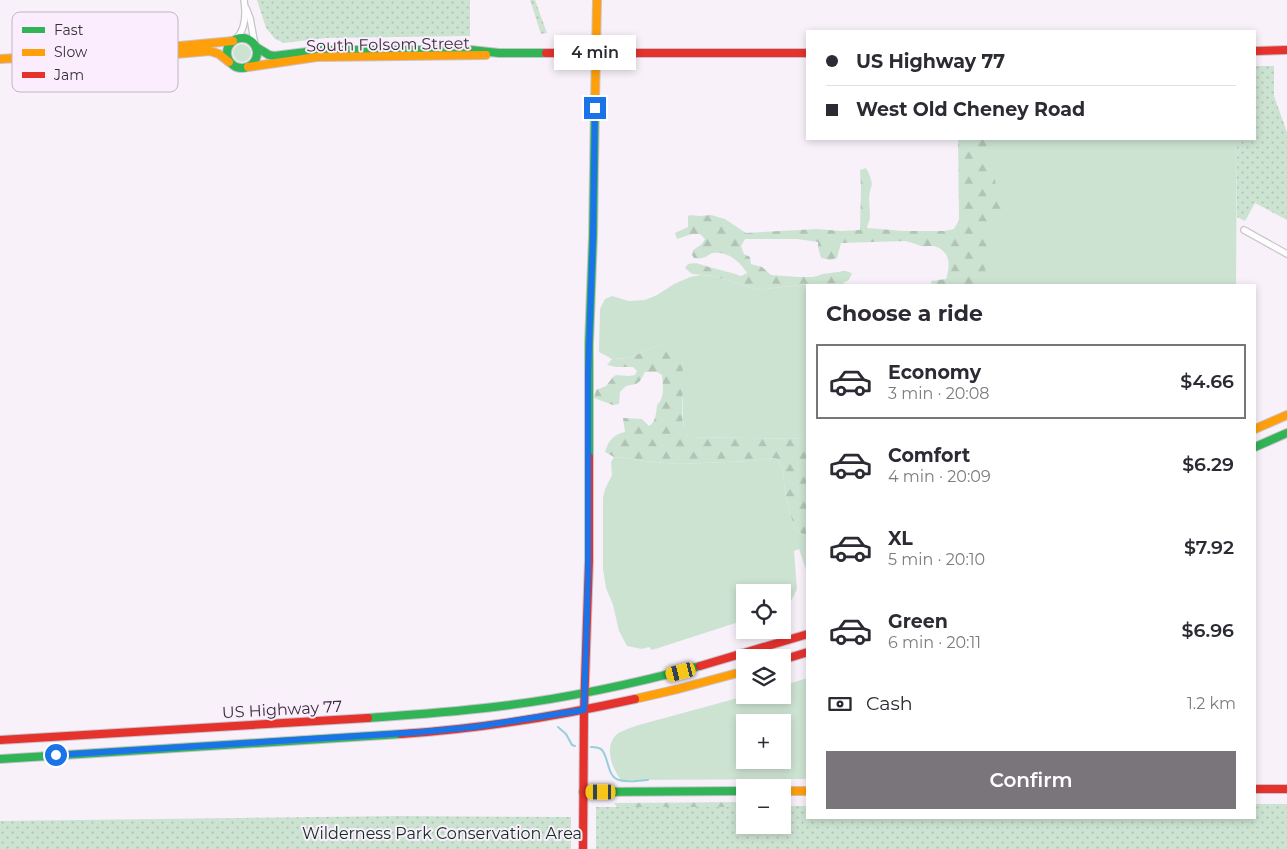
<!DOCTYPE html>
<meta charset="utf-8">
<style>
:root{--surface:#fff;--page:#f2f2f3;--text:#2b2b33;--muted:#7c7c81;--line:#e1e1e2;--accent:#7a747b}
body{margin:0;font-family:Montserrat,sans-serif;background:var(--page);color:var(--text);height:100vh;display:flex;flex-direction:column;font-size:19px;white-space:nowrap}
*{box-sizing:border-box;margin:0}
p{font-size:16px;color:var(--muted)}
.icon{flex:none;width:28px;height:28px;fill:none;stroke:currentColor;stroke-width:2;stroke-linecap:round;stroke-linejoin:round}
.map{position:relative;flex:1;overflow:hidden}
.panel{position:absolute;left:806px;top:284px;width:450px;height:535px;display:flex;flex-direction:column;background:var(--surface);border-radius:0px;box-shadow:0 2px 8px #0003}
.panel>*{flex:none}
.banner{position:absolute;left:806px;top:30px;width:450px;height:110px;border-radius:0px;box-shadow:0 2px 8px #0003;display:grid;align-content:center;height:110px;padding:0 20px;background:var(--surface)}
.fabs{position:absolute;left:736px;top:584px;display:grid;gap:10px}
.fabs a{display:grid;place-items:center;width:55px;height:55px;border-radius:0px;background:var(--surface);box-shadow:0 2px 8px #0003;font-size:25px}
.end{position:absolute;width:22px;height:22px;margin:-11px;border:6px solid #1a73e8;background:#fff;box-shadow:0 0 0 2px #fff}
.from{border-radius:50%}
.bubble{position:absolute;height:35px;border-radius:0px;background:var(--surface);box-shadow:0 2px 8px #0003;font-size:16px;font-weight:600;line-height:35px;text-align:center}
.car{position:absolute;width:15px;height:30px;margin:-15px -8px;border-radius:6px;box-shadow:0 0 4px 1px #0007;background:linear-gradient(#f5c518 24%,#345 0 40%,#f5c518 0 76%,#345 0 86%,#f5c518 0)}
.banner b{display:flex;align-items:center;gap:18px;height:48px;font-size:19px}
.banner b+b{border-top:1px solid var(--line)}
.banner i{width:12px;height:12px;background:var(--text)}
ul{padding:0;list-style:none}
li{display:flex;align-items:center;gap:15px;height:75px;margin:0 10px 8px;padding:0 10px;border:2px solid transparent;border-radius:0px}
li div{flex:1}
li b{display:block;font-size:19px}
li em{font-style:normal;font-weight:600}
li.active{border-color:var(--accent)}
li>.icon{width:45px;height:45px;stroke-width:1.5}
h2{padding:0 20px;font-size:22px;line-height:60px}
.pay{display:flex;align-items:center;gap:12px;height:55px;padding:0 20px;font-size:19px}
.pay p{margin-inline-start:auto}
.primary-button{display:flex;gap:10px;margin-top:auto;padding:10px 20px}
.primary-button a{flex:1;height:58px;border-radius:0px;background:var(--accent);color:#fff;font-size:20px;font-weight:600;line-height:58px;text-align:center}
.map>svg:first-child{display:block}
</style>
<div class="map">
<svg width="1287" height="849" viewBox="0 0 1287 849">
<defs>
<pattern id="forest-firs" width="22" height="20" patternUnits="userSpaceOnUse" patternTransform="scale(1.25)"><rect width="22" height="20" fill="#cde3d2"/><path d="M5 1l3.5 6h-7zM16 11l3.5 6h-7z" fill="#b1c3b5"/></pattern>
<pattern id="park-dots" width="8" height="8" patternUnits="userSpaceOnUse" patternTransform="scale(1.25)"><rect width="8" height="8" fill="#cde3d2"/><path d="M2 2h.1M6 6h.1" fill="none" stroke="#b1c3b5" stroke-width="1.8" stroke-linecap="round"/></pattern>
</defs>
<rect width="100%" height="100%" fill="#f8f1fa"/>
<g fill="#cde3d2" fill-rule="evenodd">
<circle cx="242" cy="53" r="9"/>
<polygon points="972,139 1237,139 1236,285 973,285"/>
<polygon points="701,275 714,276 757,290 808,284 843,283 846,285 808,285 807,439 688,437 684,432 683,419 682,363 663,343 629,358 612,359 599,352 600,309 605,299 612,296 629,301 645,300 657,295 674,284 690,277"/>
<path d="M614 457 628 458 644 461 679 464 751 461 775 458C786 469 783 477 785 491 787 504 791 517 795 529L807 537V573L799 549 794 551 797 589 791 601 783 604 782 592H745V620L652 650 649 647 642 649 627 646 619 631 613 605 606 588 603 569V498L605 489 612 475 611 462Z"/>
<path d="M807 678V779L621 780C612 769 604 747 616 735 620 731 629 729 635 726L749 695H782L783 686ZM782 722V760H745V722Z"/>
</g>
<g fill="url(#forest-firs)">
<path d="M958 139H992L993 143 992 163 999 202 1006 208 1004 215 993 227 989 240 985 268 988 285H932L931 281 946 279C950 267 951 253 937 247 932 245 926 247 921 246 915 244 911 242 905 241L841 243 837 258 830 260 821 258 818 247V242L797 239H745L741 246 744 254 750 257 751 264 762 267 771 275 799 277H813L823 274 845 271 852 273 849 280 843 283 808 284 757 290 714 276 692 274 685 268 688 264C698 262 699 264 709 267 720 270 730 272 741 276L747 273C740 262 728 251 713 253 709 254 707 257 702 258 700 259 697 258 694 258L692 255 693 250 702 244 705 239 700 234H692L677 239 675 233 688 227V216L690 215 699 216 711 215 725 219 746 233 817 229 841 231 860 230 861 188 860 170 866 168 870 176 872 184 869 195 870 217 867 228 904 231H944L954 229 959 220Z"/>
<path d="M663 343C668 344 673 345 676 350 692 369 674 417 688 437L807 439V537L795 529C791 517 787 504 785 491 783 477 786 469 775 458L751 461 679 464 644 461 628 458 614 457 605 452C608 441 614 434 625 432L623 418 642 419 649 426C656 422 656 413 657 405 665 398 663 385 662 375L657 372H645L640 381 636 384 626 386 620 392 619 404 613 405 594 398 596 390 606 386 613 377 616 375 629 376 635 375 637 371 633 367H616L607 365 612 359 629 358Z"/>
<polygon points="745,802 745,825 619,810 614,803"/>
</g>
<g fill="url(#park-dots)">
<polygon points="257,0 470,0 470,36 326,38 284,43 275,39 266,28"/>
<polygon points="530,0 535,0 547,33 541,34"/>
<polygon points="1255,66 1274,66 1274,96 1287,132 1287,220 1255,203 1245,221 1237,217 1237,139 1255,139"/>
<polygon points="1255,804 1287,804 1287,849 596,849 596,807 745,807 745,825 782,825 783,806 807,806 808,818 1255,818"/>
<polygon points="399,816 571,817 571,849 0,849 0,821"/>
</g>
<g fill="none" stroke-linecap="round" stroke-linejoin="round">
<g stroke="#96cfda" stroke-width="2">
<polyline points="558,727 566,734 572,745 575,746"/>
<path d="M591 747C594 747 599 747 602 750 609 758 607 777 619 780 628 783 639 780 648 780"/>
</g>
<g stroke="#c8c3ca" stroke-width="8">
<g id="street">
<polyline points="246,8 250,18 255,45"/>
<path d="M236 39C246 29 246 13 244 0"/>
<polyline points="1244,230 1287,254"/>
</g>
</g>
<g stroke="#c8c3ca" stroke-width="10">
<g id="fast">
<circle cx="242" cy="53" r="15"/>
<polyline points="256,47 269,55 274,56 323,50 471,50 499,53 546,53"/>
<polyline points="1255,447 1287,433"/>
<polyline points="589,457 589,344 593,236 595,102"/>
<path d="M368 718C410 715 452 712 494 707 564 699 633 684 700 666"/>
<polyline points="0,759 401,734"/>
<polyline points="583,792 745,791"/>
</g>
</g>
<g stroke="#c8c3ca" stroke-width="10">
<g id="slow">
<polyline points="149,52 176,54 210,51 219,54 229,62"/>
<polyline points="0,59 142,51 158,48 233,41"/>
<polyline points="248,67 317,57 486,55"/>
<polyline points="595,102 597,0"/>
<polyline points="1255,429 1287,415"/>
<polyline points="635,699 678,689 745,671"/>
<polyline points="782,791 808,791"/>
</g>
</g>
<g stroke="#c8c3ca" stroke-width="10">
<g id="jam">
<polyline points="1255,51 1287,50"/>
<polyline points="546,53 808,53"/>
<polyline points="782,660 808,652"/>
<polyline points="700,666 808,634"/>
<path d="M401 734C480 729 558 716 635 699"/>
<polyline points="0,740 368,718"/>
<polyline points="1255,789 1287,789"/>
<polyline points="583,849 584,710 589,560 589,457"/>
</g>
</g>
<use href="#street" stroke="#fefdfe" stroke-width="5.5"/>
<use href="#fast" stroke="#30b455" stroke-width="8"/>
<use href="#slow" stroke="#ff9f0a" stroke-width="8"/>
<use href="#jam" stroke="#e5322d" stroke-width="8"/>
</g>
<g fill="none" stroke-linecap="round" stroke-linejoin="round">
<polyline stroke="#1a73e8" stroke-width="6" points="56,755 422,732 474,727 584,710 588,576 588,375 593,236 595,108"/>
</g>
<g text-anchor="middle" stroke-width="4" stroke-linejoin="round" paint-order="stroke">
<g font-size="16" fill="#363137" stroke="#fbedfe">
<text transform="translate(388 44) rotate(-1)" y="6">South Folsom Street</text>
<text transform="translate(282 709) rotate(-3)" y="6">US Highway 77</text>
</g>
<g font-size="16" fill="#093317" stroke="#fbedfe">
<text x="442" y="839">Wilderness Park Conservation Area</text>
</g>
</g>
<rect x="12" y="12" width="166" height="80" rx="8" fill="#fbedfe" stroke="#c0b5c2" stroke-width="1"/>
<rect x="22" y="27" width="23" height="6" fill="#30b455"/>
<rect x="22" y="49" width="23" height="7" fill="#ff9f0a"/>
<rect x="22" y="72" width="23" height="6" fill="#e5322d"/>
<g font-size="14" fill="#363137">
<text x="54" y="35">Fast</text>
<text x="54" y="57">Slow</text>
<text x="54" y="80">Jam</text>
</g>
</svg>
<div class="fabs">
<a><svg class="icon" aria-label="locate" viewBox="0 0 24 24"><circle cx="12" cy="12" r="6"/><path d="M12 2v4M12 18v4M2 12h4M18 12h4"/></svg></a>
<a><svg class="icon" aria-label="layers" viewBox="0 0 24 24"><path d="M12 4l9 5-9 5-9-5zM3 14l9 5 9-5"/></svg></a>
<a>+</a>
<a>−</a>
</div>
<i class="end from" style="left:56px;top:755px"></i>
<i class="end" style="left:595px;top:108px"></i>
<div class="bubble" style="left:554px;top:35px;width:82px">4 min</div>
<i class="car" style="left:681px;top:672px;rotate:256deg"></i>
<i class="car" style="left:601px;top:792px;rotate:270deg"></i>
<div class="banner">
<b><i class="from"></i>US Highway 77</b>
<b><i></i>West Old Cheney Road</b>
</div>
<section class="panel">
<h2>Choose a ride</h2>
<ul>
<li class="active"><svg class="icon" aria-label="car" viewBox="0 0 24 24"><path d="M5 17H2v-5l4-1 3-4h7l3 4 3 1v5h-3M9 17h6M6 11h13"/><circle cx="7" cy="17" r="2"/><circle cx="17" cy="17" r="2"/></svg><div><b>Economy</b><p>3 min · 20:08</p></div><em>$4.66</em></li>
<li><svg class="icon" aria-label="car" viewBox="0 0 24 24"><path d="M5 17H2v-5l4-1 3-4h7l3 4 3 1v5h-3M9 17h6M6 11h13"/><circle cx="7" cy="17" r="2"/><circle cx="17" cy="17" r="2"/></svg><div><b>Comfort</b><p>4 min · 20:09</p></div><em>$6.29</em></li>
<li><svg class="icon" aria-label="car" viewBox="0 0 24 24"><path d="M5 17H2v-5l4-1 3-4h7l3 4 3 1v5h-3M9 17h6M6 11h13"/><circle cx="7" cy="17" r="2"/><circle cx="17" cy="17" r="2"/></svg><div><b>XL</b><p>5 min · 20:10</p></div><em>$7.92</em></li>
<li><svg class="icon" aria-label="car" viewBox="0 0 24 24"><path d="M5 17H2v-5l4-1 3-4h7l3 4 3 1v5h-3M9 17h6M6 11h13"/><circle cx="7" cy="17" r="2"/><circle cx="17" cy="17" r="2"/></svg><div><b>Green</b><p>6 min · 20:11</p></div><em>$6.96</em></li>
</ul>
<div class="pay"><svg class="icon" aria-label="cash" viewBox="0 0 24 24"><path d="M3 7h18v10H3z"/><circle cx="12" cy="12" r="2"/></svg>Cash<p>1.2 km</p></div>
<div class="primary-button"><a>Confirm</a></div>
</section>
</div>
